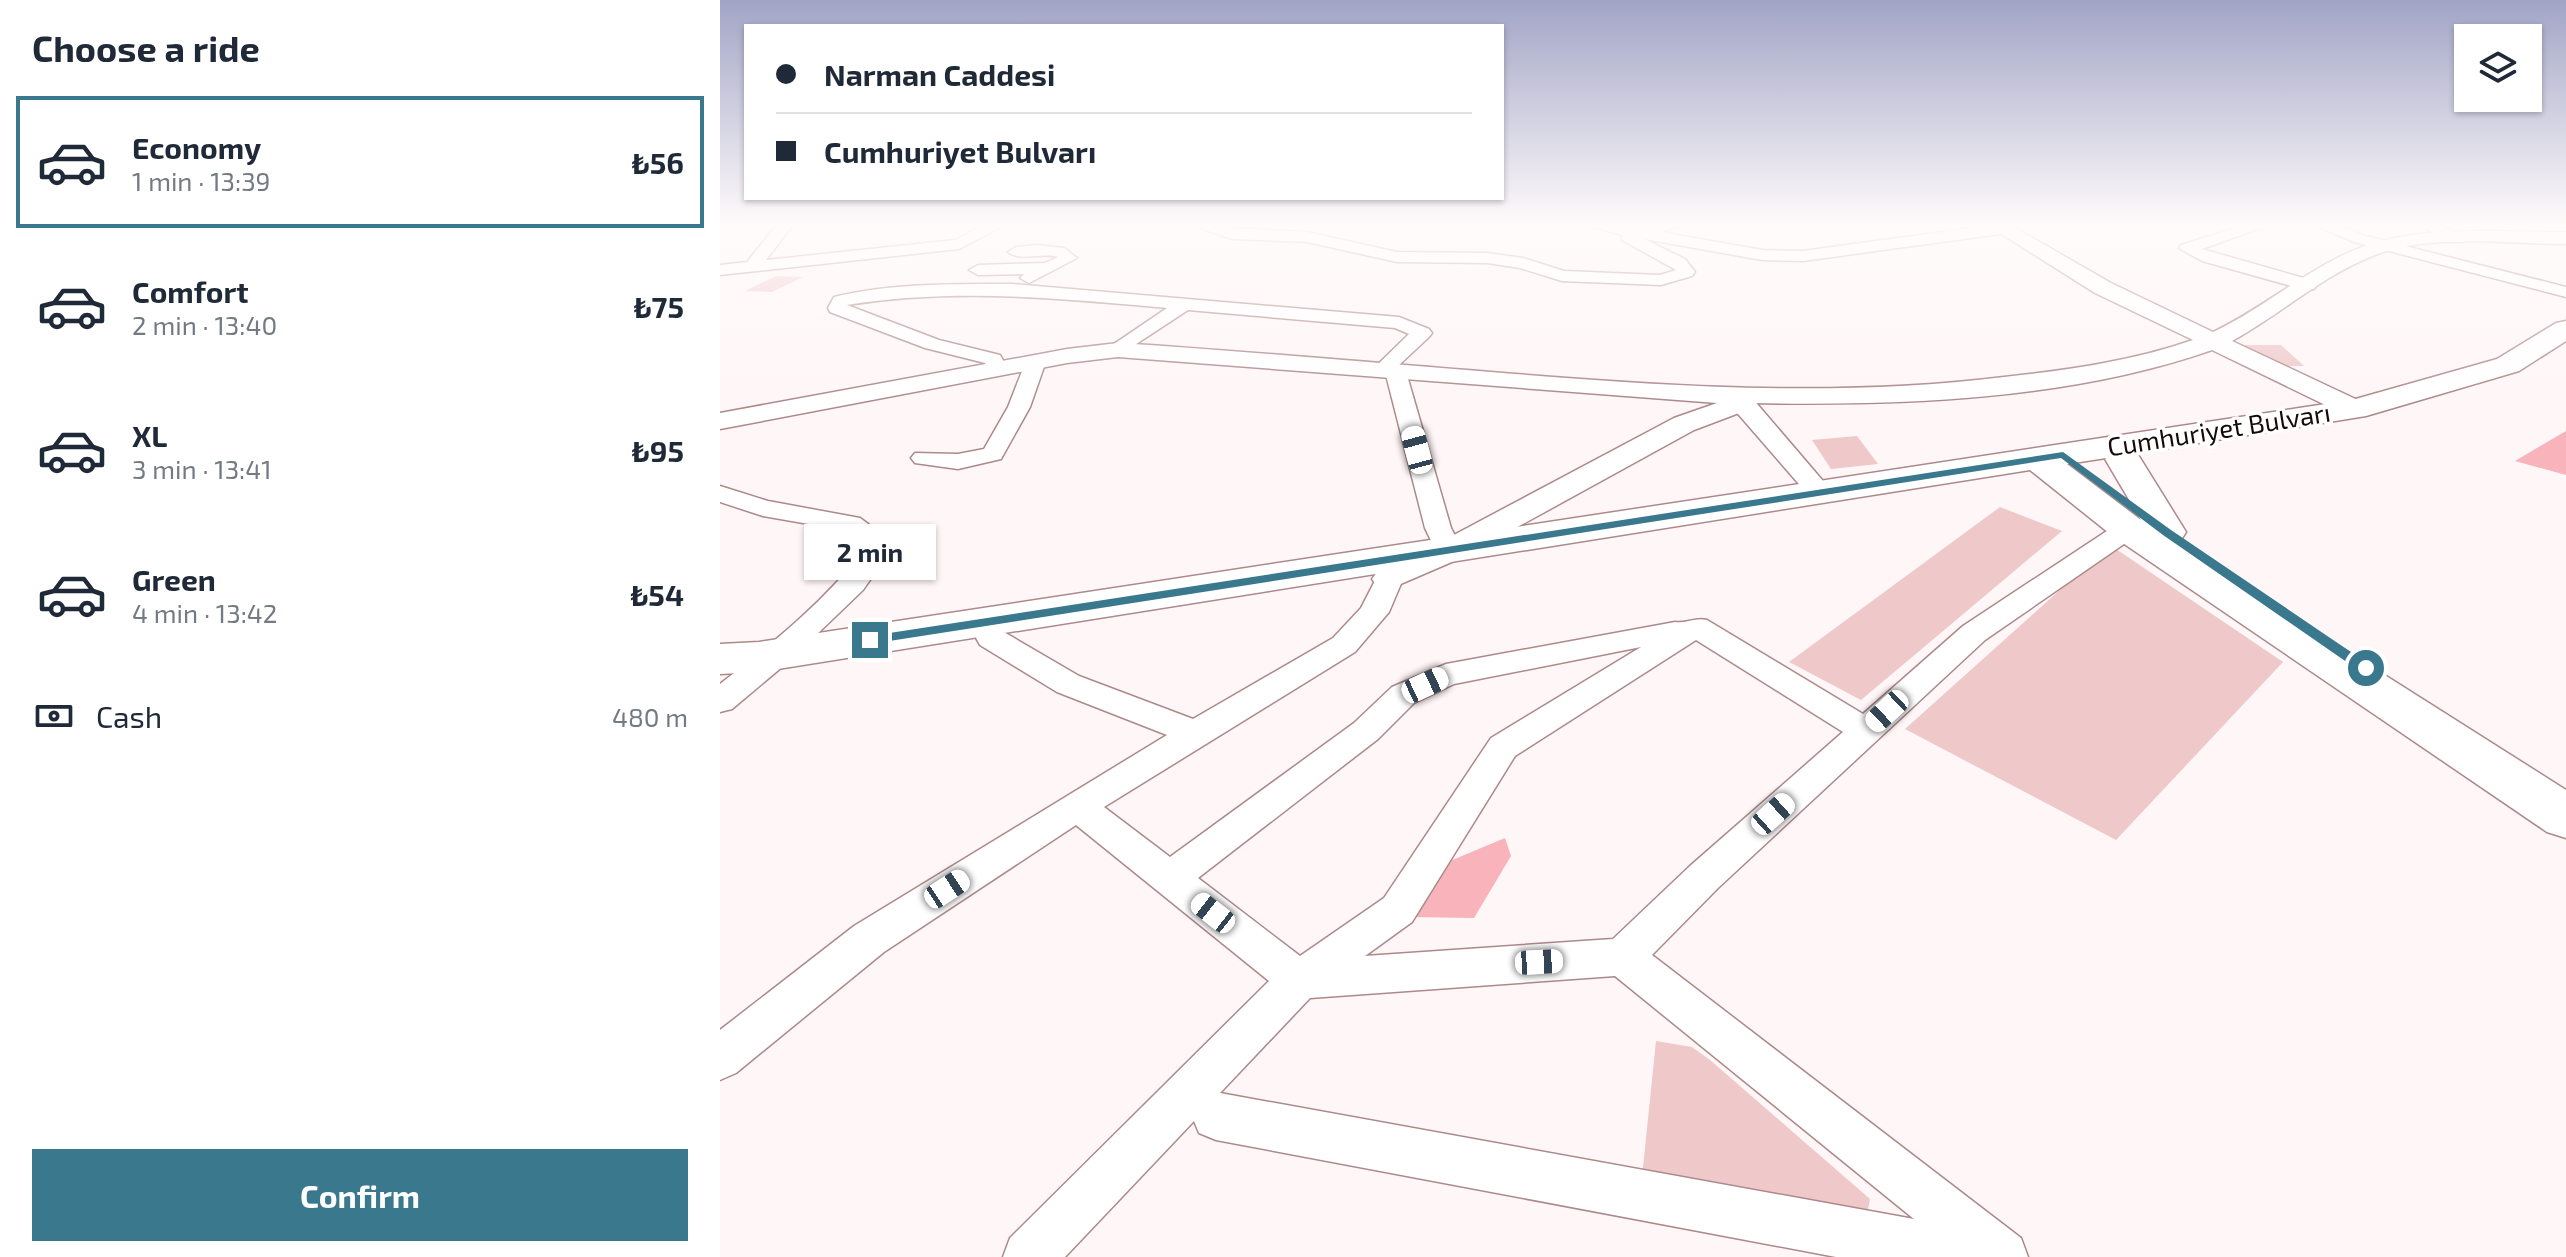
<!DOCTYPE html>
<meta charset="utf-8">
<style>
:root{--surface:#fff;--page:#f2f2f3;--text:#1f2937;--muted:#747a83;--line:#e0e1e3;--accent:#3a788e}
body{margin:0;font-family:"Exo 2",sans-serif;background:var(--page);color:var(--text);height:100vh;display:flex;flex-direction:column;font-size:30px;white-space:nowrap}
*{box-sizing:border-box;margin:0}
p{font-size:26px;color:var(--muted)}
.icon{flex:none;width:44px;height:44px;fill:none;stroke:currentColor;stroke-width:2;stroke-linecap:round;stroke-linejoin:round}
.map{position:relative;flex:1;overflow:hidden}
.details{display:flex;flex-direction:column;background:var(--surface);width:720px}
.details>*{flex:none}
.top-card{position:absolute;left:24px;top:24px;width:760px;height:176px;border-radius:0px;box-shadow:0 2px 6px #0004;display:grid;align-content:center;height:176px;padding:0 32px;background:var(--surface)}
.buttons{position:absolute;left:1734px;top:24px;display:grid;gap:16px}
.buttons a{display:grid;place-items:center;width:88px;height:88px;border-radius:0px;background:var(--surface);box-shadow:0 2px 6px #0004;font-size:40px}
.end{position:absolute;width:36px;height:36px;margin:-18px;border:10px solid #3a788e;background:#fff;box-shadow:0 0 0 4px #fff}
.from{border-radius:50%}
.bubble{position:absolute;height:56px;border-radius:0px;background:var(--surface);box-shadow:0 2px 6px #0004;font-size:26px;font-weight:700;line-height:56px;text-align:center}
.car{position:absolute;width:24px;height:48px;margin:-24px -12px;border-radius:10px;box-shadow:0 0 6px 2px #0007;background:linear-gradient(#fff 24%,#345 0 40%,#fff 0 76%,#345 0 86%,#fff 0)}
.top-card b{display:flex;align-items:center;gap:28px;height:76px;font-size:30px}
.top-card b+b{border-top:2px solid var(--line)}
.top-card i{width:20px;height:20px;background:var(--text)}
ul{padding:0;list-style:none}
li{display:flex;align-items:center;gap:24px;height:132px;margin:0 16px 12px;padding:0 16px;border:4px solid transparent;border-radius:0px}
li div{flex:1}
li b{display:block;font-size:30px}
li em{font-style:normal;font-weight:700}
li.current{border-color:var(--accent)}
li>.icon{width:72px;height:72px;stroke-width:1.5}
h2{padding:0 32px;font-size:36px;line-height:96px}
.pay{display:flex;align-items:center;gap:20px;height:88px;padding:0 32px;font-size:30px}
.pay p{margin-inline-start:auto}
.cta{display:flex;gap:16px;margin-top:auto;padding:16px 32px}
.cta a{flex:1;height:92px;border-radius:0px;background:var(--accent);color:#fff;font-size:32px;font-weight:700;line-height:92px;text-align:center}
main{display:flex;flex:1;min-height:0}
.map>svg:first-child{display:block}
</style>
<main>
<section class="details">
<h2>Choose a ride</h2>
<ul>
<li class="current"><svg class="icon" aria-label="car" viewBox="0 0 24 24"><path d="M5 17H2v-5l4-1 3-4h7l3 4 3 1v5h-3M9 17h6M6 11h13"/><circle cx="7" cy="17" r="2"/><circle cx="17" cy="17" r="2"/></svg><div><b>Economy</b><p>1 min · 13:39</p></div><em>₺56</em></li>
<li><svg class="icon" aria-label="car" viewBox="0 0 24 24"><path d="M5 17H2v-5l4-1 3-4h7l3 4 3 1v5h-3M9 17h6M6 11h13"/><circle cx="7" cy="17" r="2"/><circle cx="17" cy="17" r="2"/></svg><div><b>Comfort</b><p>2 min · 13:40</p></div><em>₺75</em></li>
<li><svg class="icon" aria-label="car" viewBox="0 0 24 24"><path d="M5 17H2v-5l4-1 3-4h7l3 4 3 1v5h-3M9 17h6M6 11h13"/><circle cx="7" cy="17" r="2"/><circle cx="17" cy="17" r="2"/></svg><div><b>XL</b><p>3 min · 13:41</p></div><em>₺95</em></li>
<li><svg class="icon" aria-label="car" viewBox="0 0 24 24"><path d="M5 17H2v-5l4-1 3-4h7l3 4 3 1v5h-3M9 17h6M6 11h13"/><circle cx="7" cy="17" r="2"/><circle cx="17" cy="17" r="2"/></svg><div><b>Green</b><p>4 min · 13:42</p></div><em>₺54</em></li>
</ul>
<div class="pay"><svg class="icon" aria-label="cash" viewBox="0 0 24 24"><path d="M3 7h18v10H3z"/><circle cx="12" cy="12" r="2"/></svg>Cash<p>480 m</p></div>
<div class="cta"><a>Confirm</a></div>
</section>
<div class="map">
<svg width="1846" height="1257" viewBox="0 0 1846 1257">
<rect width="100%" height="100%" fill="#fff6f7"/>
<g fill="#f8b4ba">
<polygon points="1846,431 1846,475 1795,461"/>
<polygon points="785,838 791,856 754,918 689,917 718,866"/>
</g>
<g fill="#efc8ca">
<polygon points="56,276 83,277 52,292 25,291"/>
<polygon points="1523,345 1561,345 1584,366 1545,366"/>
<polygon points="1137,436 1158,464 1111,469 1092,440"/>
<polygon points="1280,507 1342,531 1141,700 1069,662"/>
<polygon points="1390,545 1563,662 1396,840 1185,729"/>
<polygon points="936,1041 972,1047 990,1060 1150,1199 1146,1220 922,1177"/>
</g>
<g fill="none" stroke-linecap="round" stroke-linejoin="round">
<g stroke="#ad898b" stroke-width="3">
<g id="minor">
<polygon points="56,226 72,226 46,260 235,240 262,226 283,226 239,249 0,275 0,265 27,262"/>
<polygon points="475,226 587,232 677,252 767,253 803,258 844,271 940,275 956,270 902,240 902,235 871,226 960,226 941,232 1042,250 1083,251 1266,226 1286,226 1288,229 1280,234 1083,261 1042,260 924,239 965,259 975,272 972,276 941,285 842,281 800,268 767,263 677,262 587,242 512,239"/>
<polygon points="1521,226 1546,226 1482,249 1594,281 1597,285 1594,289 1582,289 1482,261 1459,248 1461,245"/>
<polygon points="1597,226 1620,226 1646,236 1846,287 1846,297 1634,242"/>
<polygon points="1701,226 1722,226 1745,239 1743,242 1731,242"/>
<path d="M317 245 344 248 357 258 309 283 300 278 304 274 258 275 249 270 258 265 325 263 338 257C322 252 300 262 288 252L296 247Z"/>
<path d="M293 284 679 317 709 329 712 333 709 337 678 366 686 372 731 528 743 551 739 557H719L705 528 666 375 655 374 652 370 689 334 675 328 468 310 398 356 391 354 388 350 391 346 447 308C338 298 236 288 127 305L219 340 280 355 288 369 278 375 271 373 265 363 205 348 110 312 108 308 114 297C171 283 234 284 293 284Z"/>
<polygon points="316,355 326,361 310,407 281,459 238,469 195,463 191,458 195,453 238,454 264,449 288,407 306,361"/>
<polygon points="1014,389 1032,398 1109,488 1113,493 1109,498 1091,498 1006,400 1003,395 1006,390"/>
<path d="M0 486 48 501 140 518 175 544 143 590 68 662 12 709 0 712V684C53 643 107 600 147 546L123 530 43 516 0 502Z"/>
<path d="M1408 521 1417 523 1421 529 1417 535 1265 640 998 888 932 955 1301 1238 1308 1257H1116L496 1140 479 1133 474 1121 345 1257H283L290 1238 549 981 356 825 164 952 16 1073 0 1080V1030L134 926 447 735 337 692 260 645 256 638 260 631 271 628 282 631 359 676 473 719 613 638 641 608 659 573 669 571 679 573 683 579 669 612 635 652 384 807 450 857 634 723 672 687 726 664 955 622C965 624 975 617 987 620L1143 714 1243 626 1399 523ZM976 640 1123 732 970 866 893 939 645 956 692 922 795 756ZM921 647 771 738 664 898 580 956 478 878 658 739 694 703 734 684ZM895 976 1194 1219 500 1093 590 998Z"/>
</g>
</g>
<g stroke="#ad898b" stroke-width="3">
<path id="tertiary" d="M1269 226H1292L1391 283 1493 332C1538 311 1576 278 1621 256 1690 222 1771 233 1846 232V244C1785 244 1713 233 1655 255 1603 275 1561 314 1512 341L1644 403 1648 409 1644 415H1626L1492 350C1349 400 1181 406 1031 403L1027 410 974 430 741 558 669 589 657 586 652 579 657 572 717 544 954 418 997 403 398 357 347 363 0 429V413L347 349 398 343C523 351 647 362 771 372 942 386 1114 398 1284 377 1348 370 1413 361 1473 340L1375 293Z"/>
</g>
<g stroke="#ad898b" stroke-width="3">
<path id="primary" d="M1846 321V341L1799 371 1646 416 1417 453 1466 532 1461 540 1455 542 1846 790V838L1827 832 1394 537 1310 470 39 672 0 674V644L39 642 1632 400 1777 359 1836 323ZM1386 458 1385 459 1421 520 1347 464Z"/>
</g>
<use href="#minor" fill="#fff" fill-rule="evenodd"/>
<use href="#tertiary" fill="#fff" fill-rule="evenodd"/>
<use href="#primary" fill="#fff" fill-rule="evenodd"/>
</g>
<linearGradient id="sky" x2="0" y2="1"><stop stop-color="#a2a4c6"/><stop offset="0.56" stop-color="#fffbfb"/><stop offset="1" stop-color="#fffbfb" stop-opacity="0"/></linearGradient>
<rect width="1846" height="402" fill="url(#sky)"/>
<polygon fill="#3a788e" points="1343,452 1451,530 1650,665 1650,672 1641,672 1443,535 1341,458 150,644 143,640 150,636"/>
<g text-anchor="middle" stroke-width="7" stroke-linejoin="round" paint-order="stroke">
<g font-size="26" fill="#15090a" stroke="#fff">
<text transform="translate(1499 430) rotate(-9)" y="9">Cumhuriyet Bulvarı</text>
</g>
</g>
</svg>
<div class="buttons">
<a><svg class="icon" aria-label="layers" viewBox="0 0 24 24"><path d="M12 4l9 5-9 5-9-5zM3 14l9 5 9-5"/></svg></a>
</div>
<i class="end from" style="left:1646px;top:668px"></i>
<i class="end" style="left:150px;top:640px"></i>
<div class="bubble" style="left:84px;top:524px;width:132px">2 min</div>
<i class="car" style="left:697px;top:450px;rotate:345deg"></i>
<i class="car" style="left:705px;top:685px;rotate:65deg"></i>
<i class="car" style="left:1167px;top:711px;rotate:227deg"></i>
<i class="car" style="left:1053px;top:814px;rotate:48deg"></i>
<i class="car" style="left:227px;top:889px;rotate:57deg"></i>
<i class="car" style="left:493px;top:913px;rotate:308deg"></i>
<i class="car" style="left:819px;top:962px;rotate:87deg"></i>
<div class="top-card">
<b><i class="from"></i>Narman Caddesi</b>
<b><i></i>Cumhuriyet Bulvarı</b>
</div>
</div>
</main>
